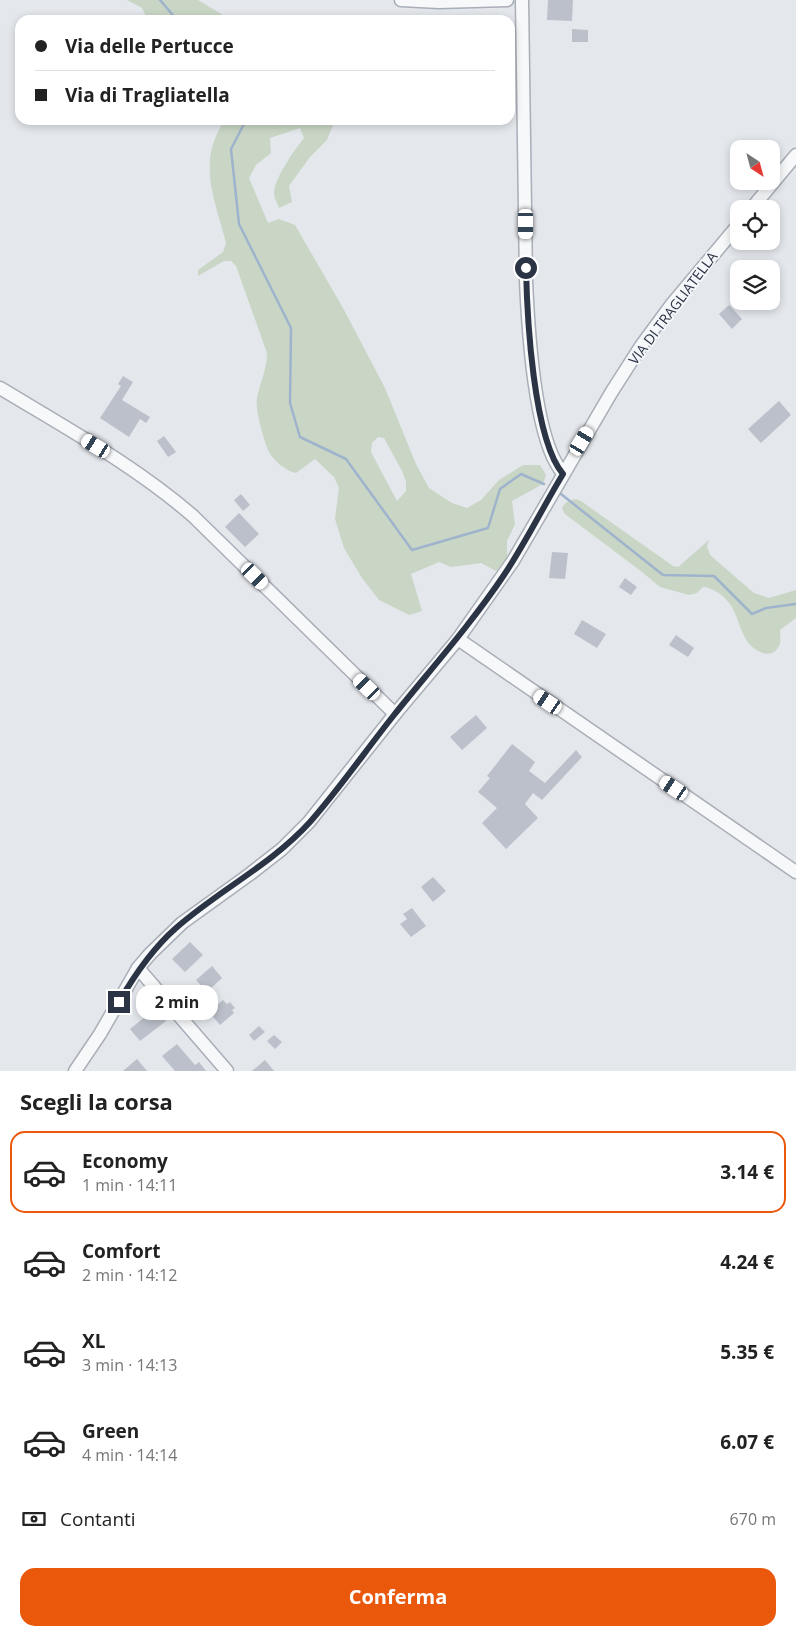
<!DOCTYPE html>
<html lang="it">
<meta charset="utf-8">
<style>
:root{--surface:#fff;--page:#f6f6f6;--text:#222;--muted:#767676;--line:#e0e0e0;--accent:#ea580c}
body{margin:0;font-family:"Open Sans",sans-serif;background:var(--page);color:var(--text);height:100vh;display:flex;flex-direction:column;font-size:19px;white-space:nowrap}
*{box-sizing:border-box;margin:0}
p{font-size:16px;color:var(--muted)}
.icon{flex:none;width:28px;height:28px;fill:none;stroke:currentColor;stroke-width:2;stroke-linecap:round;stroke-linejoin:round}
.map{position:relative;height:1071px;overflow:hidden}
.panel{display:flex;flex-direction:column;background:var(--surface);flex:1}
.panel>*{flex:none}
.guide{position:absolute;left:15px;top:15px;width:500px;height:110px;border-radius:15px;box-shadow:0 2px 8px #0003;display:grid;align-content:center;height:110px;padding:0 20px;background:var(--surface)}
.needle{width:32px;rotate:144deg}
.controls{position:absolute;left:730px;top:140px;display:grid;gap:10px}
.controls a{display:grid;place-items:center;width:50px;height:50px;border-radius:10px;background:var(--surface);box-shadow:0 2px 8px #0003;font-size:25px}
.end{position:absolute;width:22px;height:22px;margin:-11px;border:6px solid #2b3445;background:#fff;box-shadow:0 0 0 2px #fff}
.from{border-radius:50%}
.bubble{position:absolute;height:35px;border-radius:15px;background:var(--surface);box-shadow:0 2px 8px #0003;font-size:16px;font-weight:700;line-height:35px;text-align:center}
.car{position:absolute;width:15px;height:30px;margin:-15px -8px;border-radius:6px;box-shadow:0 0 4px 1px #0007;background:linear-gradient(#fff 24%,#345 0 40%,#fff 0 76%,#345 0 86%,#fff 0)}
.guide b{display:flex;align-items:center;gap:18px;height:48px;font-size:19px}
.guide b+b{border-top:1px solid var(--line)}
.guide i{width:12px;height:12px;background:var(--text)}
ul{padding:0;list-style:none}
li{display:flex;align-items:center;gap:15px;height:82px;margin:0 10px 8px;padding:0 10px;border:2px solid transparent;border-radius:15px}
li div{flex:1}
li b{display:block;font-size:19px}
li em{font-style:normal;font-weight:700}
li.selected{border-color:var(--accent)}
li>.icon{width:45px;height:45px;stroke-width:1.5}
h2{padding:0 20px;font-size:22px;line-height:60px}
.pay{display:flex;align-items:center;gap:12px;height:55px;padding:0 20px;font-size:19px}
.pay p{margin-inline-start:auto}
.cta{display:flex;gap:10px;margin-top:auto;padding:10px 20px}
.cta a{flex:1;height:58px;border-radius:15px;background:var(--accent);color:#fff;font-size:20px;font-weight:700;line-height:58px;text-align:center}
.map>svg:first-child{display:block}
</style>
<div class="map">
<svg width="796" height="1071" viewBox="0 0 796 1071">
<rect width="100%" height="100%" fill="#e4e7ec"/>
<g fill="#c9d6c5" fill-rule="evenodd">
<polygon points="127,0 198,0 231,20 148,20 142,8"/>
<path d="M225 120H335L327 140 310 157 289 186 292 202 279 208C278 204 274 198 274 193 274 179 295 149 304 138L300 128 270 138 271 153 256 165 249 178 268 223 279 219 295 225 343 308 385 388 416 464 429 488 452 503 467 508 481 500 499 480 523 465H540L546 475 543 484 512 501 515 524 507 541V558L496 571 481 563 451 567 439 562 411 574 422 611 409 615 379 600 362 578 344 548 335 519 339 488 334 477 315 459 296 473C286 471 274 461 269 452 264 441 255 410 257 398 260 382 267 370 267 353L236 266 231 261H224L198 276V270L223 252 226 243C215 200 196 161 225 120ZM378 437 384 438 402 471 406 482V491L397 501 371 452 372 443Z"/>
<path d="M576 499 581 501 673 566 678 567 709 540 707 546 710 555 754 593 769 598 796 590V618L780 630C780 636 782 644 777 649 769 660 753 650 747 641 739 629 738 614 729 603 722 594 713 588 703 587L697 593 689 595 660 587 642 572 565 514 562 509C564 502 570 500 576 499Z"/>
</g>
<g fill="none" stroke-linecap="round" stroke-linejoin="round">
<g stroke="#9fb4cc" stroke-width="2.5">
<polyline points="160,0 177,20"/>
<polyline points="246,120 231,149 239,224 291,328 290,403 300,437 346,459 412,550 488,528 500,489 521,474 544,484"/>
<polyline points="561,494 663,575 714,576 752,614 766,608 796,604"/>
</g>
</g>
<g fill="#bbc0ca">
<polygon points="548,0 573,0 572,21 547,20"/>
<polygon points="572,29 588,30 588,42 572,42"/>
<polygon points="729,305 742,319 732,329 719,314"/>
<polygon points="123,376 133,382 122,400 150,417 146,423 140,419 129,437 100,418 121,386 118,384"/>
<polygon points="779,401 791,415 761,443 748,429"/>
<polygon points="164,436 176,452 168,457 157,441"/>
<polygon points="241,494 250,505 243,511 234,500"/>
<polygon points="239,513 259,534 245,547 225,527"/>
<polygon points="552,552 568,553 565,579 549,578"/>
<polygon points="625,578 637,587 631,595 619,587"/>
<polygon points="582,620 606,634 597,648 574,634"/>
<polygon points="676,635 694,648 688,657 669,645"/>
<polygon points="476,715 487,728 462,750 450,737"/>
<polygon points="512,744 535,762 529,771 545,783 576,750 582,757 542,800 533,793 525,804 538,818 506,849 482,823 497,808 478,792 490,778 487,776"/>
<polygon points="433,877 446,891 433,902 421,887"/>
<polygon points="412,908 426,926 411,937 400,924 407,919 403,914"/>
<polygon points="190,942 203,955 185,972 172,959"/>
<polygon points="212,966 222,978 207,992 196,980"/>
<polygon points="223,1000 227,1004 230,1002 235,1008 232,1010 234,1013 220,1025 209,1012"/>
<polygon points="156,1008 166,1021 140,1041 130,1029"/>
<polygon points="259,1026 265,1032 254,1041 249,1035"/>
<polygon points="274,1035 282,1042 275,1049 267,1041"/>
<polygon points="177,1044 195,1065 199,1062 206,1071 175,1071 162,1056"/>
<polygon points="137,1059 147,1071 123,1071"/>
<polygon points="265,1060 274,1071 252,1071"/>
</g>
<g fill="none" stroke-linecap="round" stroke-linejoin="round">
<g stroke="#a9aeb7" stroke-width="15">
<g id="minor">
<polyline points="401,0 439,2 507,0"/>
<path d="M522 0 526 281C528 326 534 441 563 473"/>
<polyline points="751,209 796,155"/>
<path d="M0 388C66 428 134 465 193 516L395 714"/>
<polyline points="458,639 796,872"/>
<polyline points="138,968 227,1071"/>
<polyline points="75,1071 100,1034 138,968 150,954 182,923 250,874 282,849 309,822 395,714 458,639 513,561 611,393 641,346 672,304 739,224"/>
</g>
</g>
<use href="#minor" stroke="#f7f8fa" stroke-width="12"/>
</g>
<g fill="none" stroke-linecap="round" stroke-linejoin="round">
<path stroke="#2b3445" stroke-width="6" d="M119 1002C135 974 152 949 176 928 219 890 271 865 310 822 340 788 366 750 394 715 431 669 471 624 504 575 526 542 543 507 563 474 533 439 527 315 526 268"/>
</g>
<g text-anchor="middle" stroke-width="4" stroke-linejoin="round" paint-order="stroke">
<g font-size="14" fill="#2b3445" stroke="#f4f6f9">
<text transform="translate(673 308) rotate(-53)" y="5">VIA DI TRAGLIATELLA</text>
</g>
</g>
</svg>
<div class="controls">
<a><svg class="needle" viewBox="-14 -14 28 28"><path d="M0-13l5 13h-10z" fill="#e53935"/><path d="M0 13l5-13h-10z" fill="#767676"/></svg></a>
<a><svg class="icon" aria-label="locate" viewBox="0 0 24 24"><circle cx="12" cy="12" r="6"/><path d="M12 2v4M12 18v4M2 12h4M18 12h4"/></svg></a>
<a><svg class="icon" aria-label="layers" viewBox="0 0 24 24"><path d="M12 4l9 5-9 5-9-5zM3 14l9 5 9-5"/></svg></a>
</div>
<i class="end from" style="left:526px;top:268px"></i>
<i class="end" style="left:119px;top:1002px"></i>
<div class="bubble" style="left:136px;top:985px;width:82px">2 min</div>
<i class="car" style="left:526px;top:224px;rotate:180deg"></i>
<i class="car" style="left:582px;top:441px;rotate:31deg"></i>
<i class="car" style="left:96px;top:446px;rotate:301deg"></i>
<i class="car" style="left:255px;top:576px;rotate:135deg"></i>
<i class="car" style="left:367px;top:687px;rotate:314deg"></i>
<i class="car" style="left:548px;top:702px;rotate:304deg"></i>
<i class="car" style="left:674px;top:788px;rotate:304deg"></i>
<div class="guide">
<b><i class="from"></i>Via delle Pertucce</b>
<b><i></i>Via di Tragliatella</b>
</div>
</div>
<section class="panel">
<h2>Scegli la corsa</h2>
<ul>
<li class="selected"><svg class="icon" aria-label="car" viewBox="0 0 24 24"><path d="M5 17H2v-5l4-1 3-4h7l3 4 3 1v5h-3M9 17h6M6 11h13"/><circle cx="7" cy="17" r="2"/><circle cx="17" cy="17" r="2"/></svg><div><b>Economy</b><p>1 min · 14:11</p></div><em>3.14 €</em></li>
<li><svg class="icon" aria-label="car" viewBox="0 0 24 24"><path d="M5 17H2v-5l4-1 3-4h7l3 4 3 1v5h-3M9 17h6M6 11h13"/><circle cx="7" cy="17" r="2"/><circle cx="17" cy="17" r="2"/></svg><div><b>Comfort</b><p>2 min · 14:12</p></div><em>4.24 €</em></li>
<li><svg class="icon" aria-label="car" viewBox="0 0 24 24"><path d="M5 17H2v-5l4-1 3-4h7l3 4 3 1v5h-3M9 17h6M6 11h13"/><circle cx="7" cy="17" r="2"/><circle cx="17" cy="17" r="2"/></svg><div><b>XL</b><p>3 min · 14:13</p></div><em>5.35 €</em></li>
<li><svg class="icon" aria-label="car" viewBox="0 0 24 24"><path d="M5 17H2v-5l4-1 3-4h7l3 4 3 1v5h-3M9 17h6M6 11h13"/><circle cx="7" cy="17" r="2"/><circle cx="17" cy="17" r="2"/></svg><div><b>Green</b><p>4 min · 14:14</p></div><em>6.07 €</em></li>
</ul>
<div class="pay"><svg class="icon" aria-label="cash" viewBox="0 0 24 24"><path d="M3 7h18v10H3z"/><circle cx="12" cy="12" r="2"/></svg>Contanti<p>670 m</p></div>
<div class="cta"><a>Conferma</a></div>
</section>
